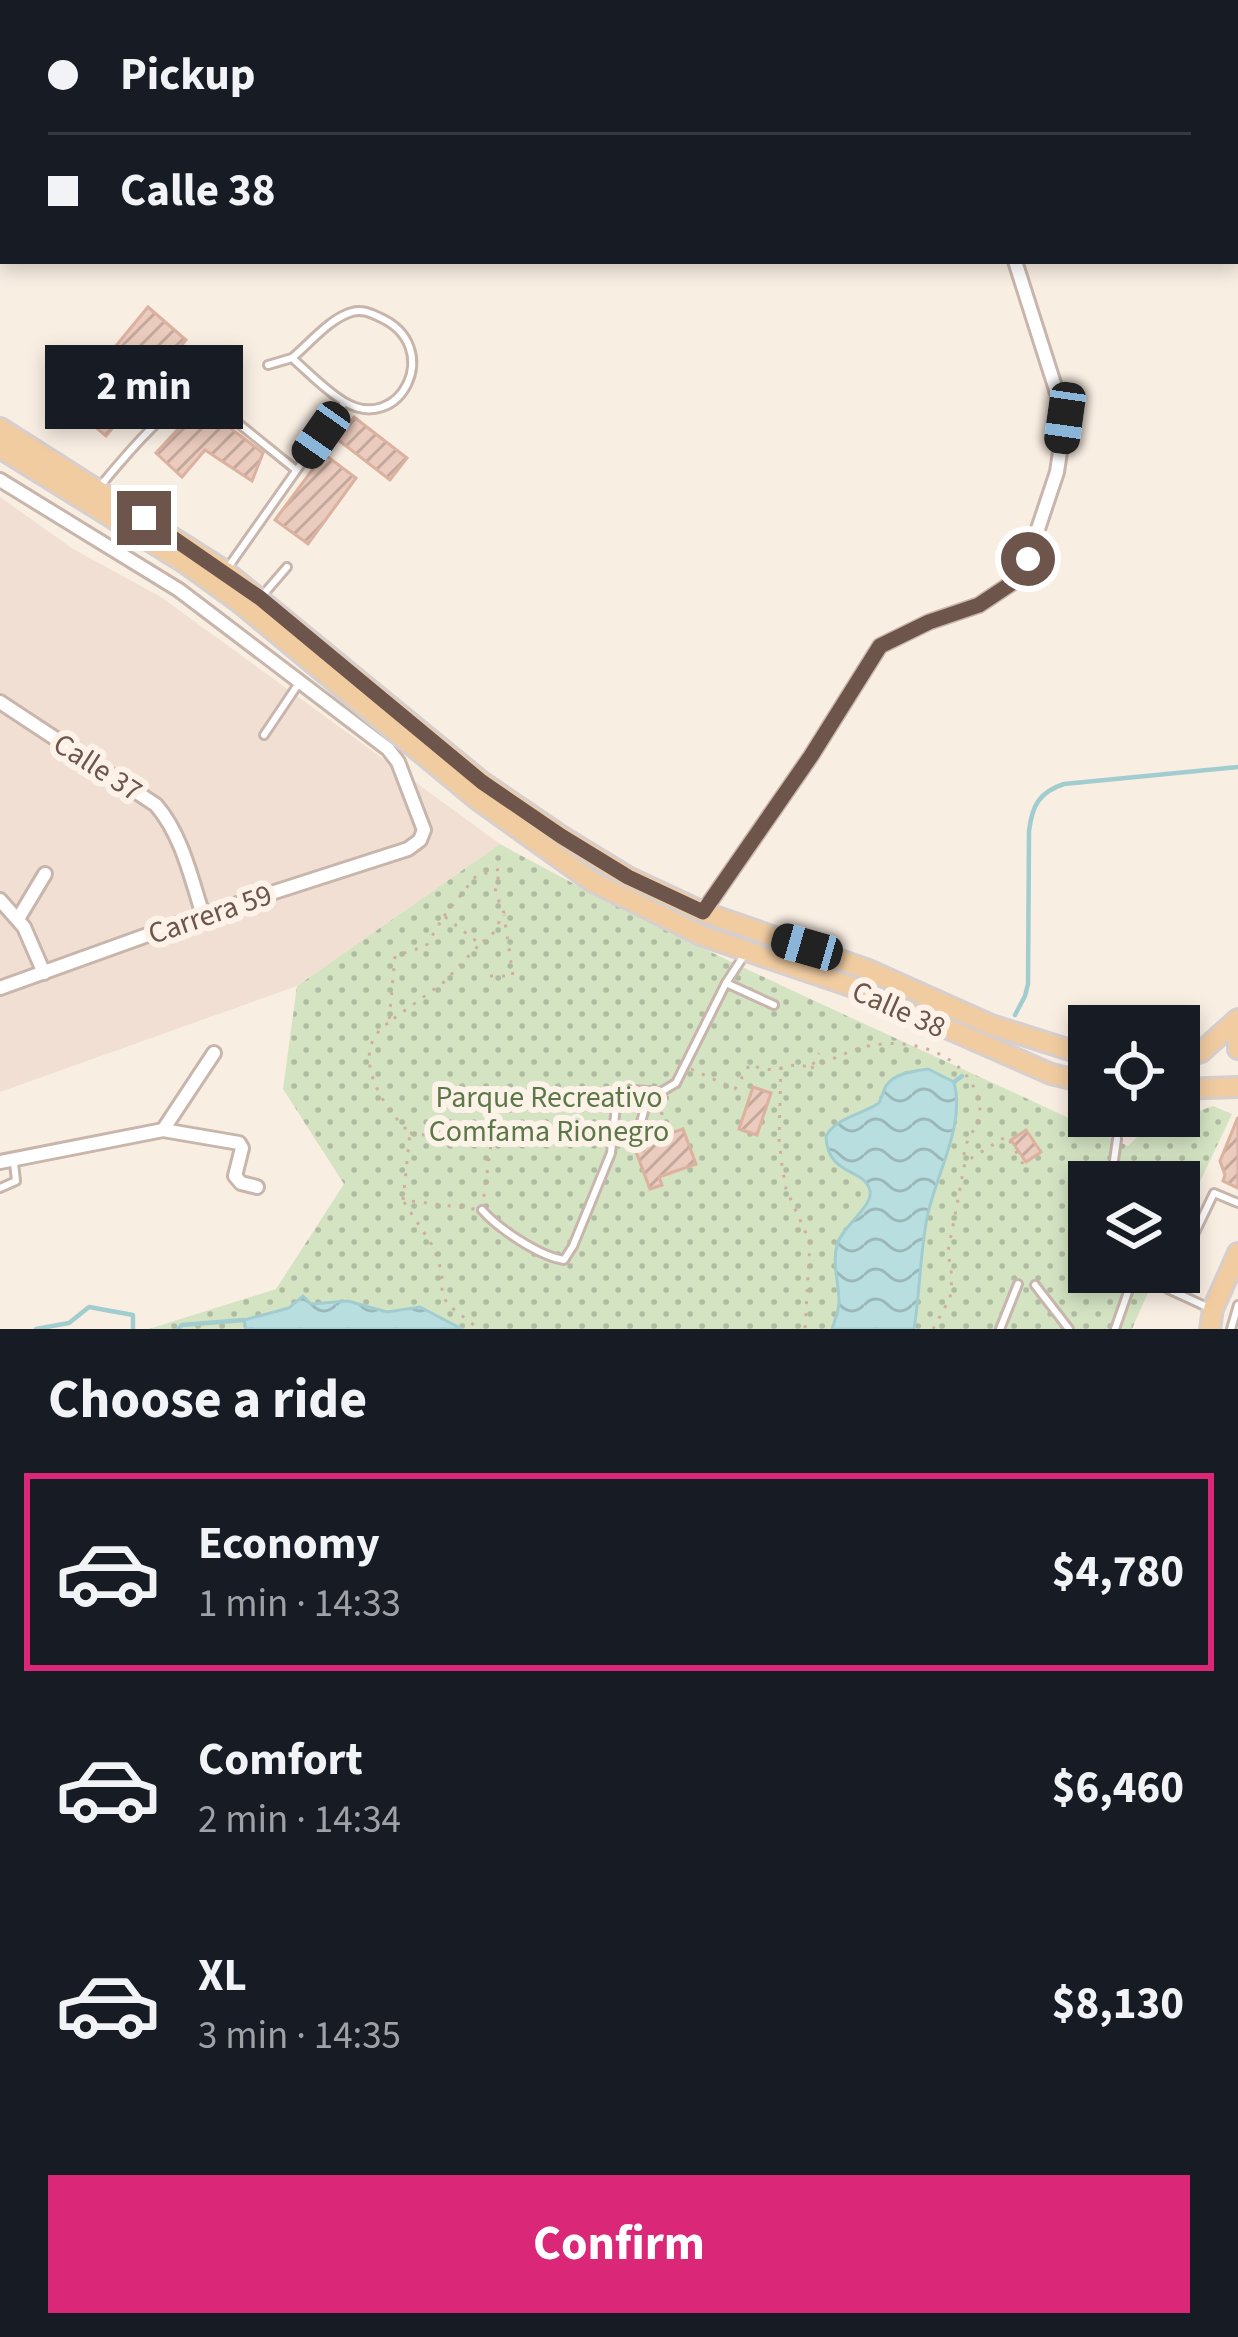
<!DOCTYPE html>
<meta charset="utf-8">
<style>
:root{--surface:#171b24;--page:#242831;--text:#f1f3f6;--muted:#9ea1a6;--line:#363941;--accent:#db2777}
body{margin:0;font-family:"Source Sans 3",sans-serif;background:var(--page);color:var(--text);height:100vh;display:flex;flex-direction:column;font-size:45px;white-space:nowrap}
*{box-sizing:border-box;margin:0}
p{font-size:39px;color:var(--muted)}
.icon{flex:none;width:66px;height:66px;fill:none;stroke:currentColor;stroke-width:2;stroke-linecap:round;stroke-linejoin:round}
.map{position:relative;height:1329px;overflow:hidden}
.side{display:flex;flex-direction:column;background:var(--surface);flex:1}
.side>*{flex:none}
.hud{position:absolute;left:0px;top:0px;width:1239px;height:264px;box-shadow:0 6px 18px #0003;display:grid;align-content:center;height:264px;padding:0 48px;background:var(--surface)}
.tools{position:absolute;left:1068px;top:1005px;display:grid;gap:24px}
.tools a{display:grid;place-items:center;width:132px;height:132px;border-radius:0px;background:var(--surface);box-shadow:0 6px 18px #0003;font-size:60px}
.end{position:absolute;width:54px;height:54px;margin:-27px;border:15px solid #6d554c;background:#fff;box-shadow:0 0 0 6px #fff}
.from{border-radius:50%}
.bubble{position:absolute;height:84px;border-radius:0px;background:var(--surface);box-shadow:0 6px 18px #0003;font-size:39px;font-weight:700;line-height:84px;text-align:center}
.car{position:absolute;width:36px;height:72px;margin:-36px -18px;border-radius:15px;box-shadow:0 0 9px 3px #0007;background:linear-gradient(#222 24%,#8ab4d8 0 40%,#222 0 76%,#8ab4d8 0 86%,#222 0)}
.hud b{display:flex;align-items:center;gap:42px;height:114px;font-size:45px}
.hud b+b{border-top:3px solid var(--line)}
.hud i{width:30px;height:30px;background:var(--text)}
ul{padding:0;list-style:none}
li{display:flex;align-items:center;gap:36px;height:198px;margin:0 24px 18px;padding:0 24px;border:6px solid transparent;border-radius:0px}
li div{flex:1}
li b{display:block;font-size:45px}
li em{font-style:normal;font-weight:700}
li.on{border-color:var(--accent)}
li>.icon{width:108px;height:108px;stroke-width:1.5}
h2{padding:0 48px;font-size:54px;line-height:144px}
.action{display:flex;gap:24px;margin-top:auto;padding:24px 48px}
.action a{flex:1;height:138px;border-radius:0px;background:var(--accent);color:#fff;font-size:48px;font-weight:700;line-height:138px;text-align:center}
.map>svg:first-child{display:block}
</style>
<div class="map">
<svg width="1238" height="1329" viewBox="0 0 1238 1329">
<defs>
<pattern id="park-dots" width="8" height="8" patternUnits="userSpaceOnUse" patternTransform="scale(3)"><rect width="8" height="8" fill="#d4e4c3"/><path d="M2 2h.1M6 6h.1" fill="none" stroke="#b0bca1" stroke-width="1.8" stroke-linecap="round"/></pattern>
<pattern id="water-waves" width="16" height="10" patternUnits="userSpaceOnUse" patternTransform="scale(3)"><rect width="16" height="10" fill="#b9dee0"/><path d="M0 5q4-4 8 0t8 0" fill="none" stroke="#9bb7b8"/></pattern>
<pattern id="building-hatch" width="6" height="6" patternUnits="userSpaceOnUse" patternTransform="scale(3)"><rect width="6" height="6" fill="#ebcbbd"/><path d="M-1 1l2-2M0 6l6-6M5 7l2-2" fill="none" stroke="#c3a89c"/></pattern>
</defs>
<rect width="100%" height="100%" fill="#f9eee2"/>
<polygon fill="#f0dfd2" points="0,497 73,549 161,597 500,844 297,986 0,1092"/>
<path fill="url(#park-dots)" d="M500 844C704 956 918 1046 1128 1146L1142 1132 1213 1106 1232 1114 1179 1226V1182H1089V1272H1157L1132 1329H149L276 1289 344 1184 283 1089 297 986Z"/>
<g fill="url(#water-waves)" stroke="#a1cdd0" stroke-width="3">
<path d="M928 1069 954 1082C966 1125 935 1176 927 1218 920 1254 920 1292 914 1329H832C835 1320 839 1311 839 1302 839 1283 832 1264 837 1245 842 1226 873 1207 870 1191 866 1168 827 1177 826 1136 837 1117 861 1115 879 1103 882 1098 883 1091 886 1086 894 1073 915 1071 928 1069Z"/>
<polygon points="303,1296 311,1304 348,1301 387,1312 420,1307 462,1329 246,1329 244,1320 289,1308"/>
</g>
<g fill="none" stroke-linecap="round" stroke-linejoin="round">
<g stroke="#a1cdd0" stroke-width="4.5">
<path d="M1015 1015 1025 996 1028 984 1029 831C1032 806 1039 792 1064 784L1238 767"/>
<polyline points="954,1082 962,1076"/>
<polyline points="36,1329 69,1323 89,1307 133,1315 133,1329"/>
<polyline points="178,1329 182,1325 244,1320"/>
</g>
<g stroke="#b9dee0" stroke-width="24">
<polyline points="1166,0 1172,3"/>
<polyline points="1236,28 1238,29"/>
</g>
</g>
<g fill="url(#building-hatch)" stroke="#dcb19f" stroke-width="3">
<polygon points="148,307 186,340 106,436 68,404"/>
<polygon points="200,405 263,453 252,481 205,450 182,477 156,453"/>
<polygon points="354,417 407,458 390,480 337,439"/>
<polygon points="324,454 356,478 308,544 275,520"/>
<polygon points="753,1087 771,1093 757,1135 739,1129"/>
<polygon points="1238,1117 1238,1188 1223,1181 1225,1175 1220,1161"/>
<polygon points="683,1129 696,1164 659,1177 662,1185 650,1189 635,1149 644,1151 648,1141"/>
<polygon points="1026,1130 1041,1152 1026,1162 1011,1140"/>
</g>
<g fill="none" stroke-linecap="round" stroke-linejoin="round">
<g stroke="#c8b5ab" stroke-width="12">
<g id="lane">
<polyline points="136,0 140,3"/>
<polyline points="632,3 635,0"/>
<path d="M268 365 292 358C308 372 325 390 343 401 400 437 446 346 379 317 370 313 362 309 352 312 330 318 309 344 292 358"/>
<path d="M101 485C122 460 171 400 201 393L296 470"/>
<polyline points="229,566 344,403"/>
<polyline points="262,596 287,567"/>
<polyline points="264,735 299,683"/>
<polyline points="726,983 774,1005"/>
<polyline points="641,1144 638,1133 649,1093"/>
<polyline points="1111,1182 1117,1139"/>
<polyline points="0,1188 16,1181 14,1163"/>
<path d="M482 1210C499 1229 539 1256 564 1260L573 1246 611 1153 617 1096 634 1090 661 1092 676 1083 726 983 745 954"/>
<polyline points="1179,1266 1214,1193 1238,1203"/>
<polyline points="1176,1272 1168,1289 1207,1307"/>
<polyline points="1035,1285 1069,1329"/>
<polyline points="1000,1329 1018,1284"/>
<polyline points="1115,1329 1135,1272"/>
<polyline points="1231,1329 1238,1305"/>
</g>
</g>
<g stroke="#c8b5ab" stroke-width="18">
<g id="street">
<polyline points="0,480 179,590 388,749 398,762 424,830 420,840 408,849 203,915 0,988"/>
<path d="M0 702 156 805C182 835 191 878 203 915"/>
<polyline points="0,900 24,927 44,973"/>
<polyline points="703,912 811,756 880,646 929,622 979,605 1012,583 1028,559 1057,472 1065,418 1015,261"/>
<polyline points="18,919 45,874"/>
<polyline points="214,1053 163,1130 239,1143 242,1148 235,1176 241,1183 257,1187"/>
<polyline points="0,1162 163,1130"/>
</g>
</g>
<g stroke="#cdb7ab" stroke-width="22">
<g id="secondary">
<polyline points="999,0 1002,3"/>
<polyline points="1033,0 1035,3"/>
<polyline points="1236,164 1238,166"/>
<polyline points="1236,213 1238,214"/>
</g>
</g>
<g stroke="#d6cfcd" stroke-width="24">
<g id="primary">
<polyline points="0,428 225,571 482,782 561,836 628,877 703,912 866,969 991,1025 1089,1056"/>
<polyline points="0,448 185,563 239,602 478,800 593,882 703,936 853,987 1051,1074 1089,1083"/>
<polyline points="1238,1028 1238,1049"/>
<polyline points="1179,1060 1201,1052 1238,1019"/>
<polyline points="1179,1089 1238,1087"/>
<polyline points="1210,1329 1213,1309 1238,1253"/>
</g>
</g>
<g stroke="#cfaea1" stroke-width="3" stroke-dasharray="3 9" stroke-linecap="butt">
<polyline points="979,0 982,3"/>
<polyline points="1236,230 1238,232"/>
<polyline points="444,916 476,876 500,869 495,892 504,913 492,935 480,944 444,916 426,946 395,956 389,1022 444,982 480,944"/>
<polyline points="490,976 513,976 504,915"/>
<path d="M388 1023C347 1052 382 1106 409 1132"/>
<polyline points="781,1067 779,1139 782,1165 786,1189 810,1242 805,1329"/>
<path d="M811 1068C832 1060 851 1049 873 1045 915 1038 968 1055 979 1102 985 1128 959 1138 965 1162"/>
<path d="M691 1069 735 1089 750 1064C781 1079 782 1058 811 1068L819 1053"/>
<polyline points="661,1100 663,1136"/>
<polygon points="410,1133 491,1144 482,1210 403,1200"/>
<polyline points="404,1202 434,1248 442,1273 442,1291 447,1304 479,1329"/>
<polyline points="933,1329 950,1298 952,1277 948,1252 965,1162 1007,1136 1027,1171"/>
</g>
<use href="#lane" stroke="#fff" stroke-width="6"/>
<use href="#street" stroke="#fff" stroke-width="12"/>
<use href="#secondary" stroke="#fff" stroke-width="16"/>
<use href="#primary" stroke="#f1cca1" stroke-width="18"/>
</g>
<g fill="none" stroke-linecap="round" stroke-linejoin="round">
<polyline stroke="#6d554c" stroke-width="15" points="144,518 260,598 482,782 561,836 628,877 703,912 811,756 880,646 929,622 979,605 1012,583 1028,559"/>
</g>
<g text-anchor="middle" stroke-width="12" stroke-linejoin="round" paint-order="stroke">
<g font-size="30" fill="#6d554c" stroke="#fdf2e8">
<text transform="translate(98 767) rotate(33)" y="10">Calle 37</text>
<text transform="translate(210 914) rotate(-19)" y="10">Carrera 59</text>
<text transform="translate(899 1009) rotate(24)" y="10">Calle 38</text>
</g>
<g font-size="30" fill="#5b7848" stroke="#fdf2e8">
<text x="549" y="1107">Parque Recreativo<tspan x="549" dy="34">Comfama Rionegro</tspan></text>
</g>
</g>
</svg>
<div class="tools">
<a><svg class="icon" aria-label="locate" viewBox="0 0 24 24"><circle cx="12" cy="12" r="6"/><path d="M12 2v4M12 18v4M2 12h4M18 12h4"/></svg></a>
<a><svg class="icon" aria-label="layers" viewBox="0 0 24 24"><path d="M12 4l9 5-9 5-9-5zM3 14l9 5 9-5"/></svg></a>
</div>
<i class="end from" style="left:1028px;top:559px"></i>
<i class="end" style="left:144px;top:518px"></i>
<div class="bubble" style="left:45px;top:345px;width:198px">2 min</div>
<i class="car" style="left:1065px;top:418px;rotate:188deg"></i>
<i class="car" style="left:321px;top:435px;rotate:215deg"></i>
<i class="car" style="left:807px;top:947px;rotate:286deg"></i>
<div class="hud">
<b><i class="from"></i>Pickup</b>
<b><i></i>Calle 38</b>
</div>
</div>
<section class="side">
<h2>Choose a ride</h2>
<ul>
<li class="on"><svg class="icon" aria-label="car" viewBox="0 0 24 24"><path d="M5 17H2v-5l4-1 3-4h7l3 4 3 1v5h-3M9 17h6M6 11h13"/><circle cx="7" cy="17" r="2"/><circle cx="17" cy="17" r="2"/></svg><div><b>Economy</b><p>1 min · 14:33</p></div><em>$4,780</em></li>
<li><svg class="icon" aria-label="car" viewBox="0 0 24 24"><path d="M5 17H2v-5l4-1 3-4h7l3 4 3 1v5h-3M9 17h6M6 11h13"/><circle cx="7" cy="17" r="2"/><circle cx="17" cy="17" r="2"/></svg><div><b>Comfort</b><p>2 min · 14:34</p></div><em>$6,460</em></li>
<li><svg class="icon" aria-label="car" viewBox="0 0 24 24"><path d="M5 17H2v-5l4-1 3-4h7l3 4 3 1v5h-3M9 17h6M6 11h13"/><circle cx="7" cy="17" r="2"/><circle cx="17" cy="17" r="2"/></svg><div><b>XL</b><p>3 min · 14:35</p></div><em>$8,130</em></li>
</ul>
<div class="action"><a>Confirm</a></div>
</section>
